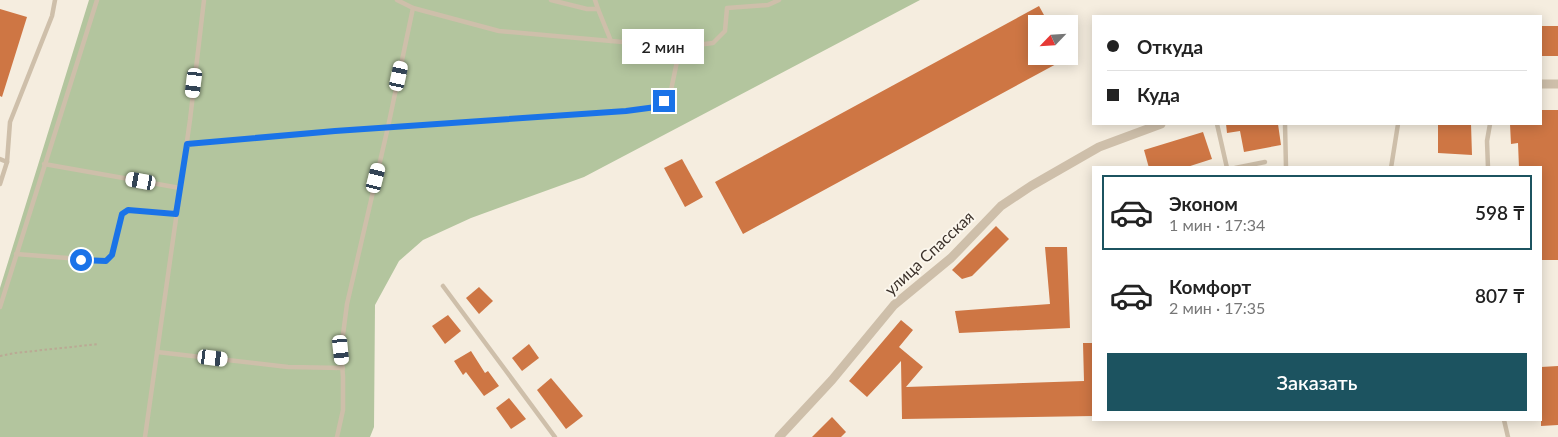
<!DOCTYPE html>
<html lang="ru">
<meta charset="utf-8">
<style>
:root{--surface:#fff;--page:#f2f2f2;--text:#222;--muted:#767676;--line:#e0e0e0;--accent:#1c5360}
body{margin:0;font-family:Lato,sans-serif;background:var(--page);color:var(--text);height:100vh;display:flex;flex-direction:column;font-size:19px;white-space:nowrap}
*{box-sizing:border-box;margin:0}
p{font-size:16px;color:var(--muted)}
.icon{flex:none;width:28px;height:28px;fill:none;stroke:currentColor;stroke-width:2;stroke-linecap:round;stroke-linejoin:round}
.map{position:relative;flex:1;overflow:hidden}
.drawer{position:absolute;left:1092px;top:166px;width:450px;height:255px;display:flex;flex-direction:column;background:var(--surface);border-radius:0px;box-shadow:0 2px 12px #0003}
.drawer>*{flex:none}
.guide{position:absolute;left:1092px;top:15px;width:450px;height:110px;border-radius:0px;box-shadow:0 2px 12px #0003;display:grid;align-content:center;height:110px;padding:0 15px;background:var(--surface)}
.needle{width:32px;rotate:245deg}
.fabs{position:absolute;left:1028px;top:15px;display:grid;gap:10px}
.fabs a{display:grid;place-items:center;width:50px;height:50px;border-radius:0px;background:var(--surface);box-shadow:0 2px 12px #0003;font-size:25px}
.end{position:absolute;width:22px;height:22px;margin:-11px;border:6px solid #1a73e8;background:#fff;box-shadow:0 0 0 2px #fff}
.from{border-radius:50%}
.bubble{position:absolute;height:35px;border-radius:0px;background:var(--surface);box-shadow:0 2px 12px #0003;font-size:16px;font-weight:600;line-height:35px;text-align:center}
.car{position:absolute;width:15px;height:30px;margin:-15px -8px;border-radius:6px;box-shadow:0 0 4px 1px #0007;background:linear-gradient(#fff 24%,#345 0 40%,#fff 0 76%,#345 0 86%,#fff 0)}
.guide b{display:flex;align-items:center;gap:18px;height:48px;font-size:19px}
.guide b+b{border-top:1px solid var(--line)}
.guide i{width:12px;height:12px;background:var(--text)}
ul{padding:9px 0 0;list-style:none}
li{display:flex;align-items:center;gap:15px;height:75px;margin:0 10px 8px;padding:0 5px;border:2px solid transparent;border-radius:0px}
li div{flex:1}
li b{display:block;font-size:19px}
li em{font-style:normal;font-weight:600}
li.on{border-color:var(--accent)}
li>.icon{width:45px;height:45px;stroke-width:1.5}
.action{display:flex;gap:10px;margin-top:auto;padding:10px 15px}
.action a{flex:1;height:58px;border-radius:0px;background:var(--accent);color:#fff;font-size:20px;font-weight:600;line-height:58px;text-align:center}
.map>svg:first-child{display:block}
</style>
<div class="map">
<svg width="1558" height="437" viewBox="0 0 1558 437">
<rect width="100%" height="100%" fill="#f5eddf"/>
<polygon fill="#b3c59e" points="89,0 920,0 584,177 471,218 423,240 399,261 375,305 374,427 370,437 0,437 0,288"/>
<g fill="#ce7644">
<polygon points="1039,6 1049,24 1036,24 1036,56 1071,56 743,234 715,182"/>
<polygon points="0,9 27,17 2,97 0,96"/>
<rect x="1541" y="26" width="17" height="30"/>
<polygon points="1541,110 1558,110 1558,260 1541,260 1541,168 1519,168 1518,143 1511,144 1510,124 1541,124"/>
<polygon points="1226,124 1278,124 1281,145 1244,152 1240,131 1227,133"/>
<polygon points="1438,124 1471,124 1472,155 1438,153"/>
<polygon points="1203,132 1212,159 1184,168 1149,168 1144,150"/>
<polygon points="682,159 703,197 685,207 664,168"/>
<polygon points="996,226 1009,239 972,276 962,279 952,270"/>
<polygon points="1045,247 1067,247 1070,328 959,333 955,311 1050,304"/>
<polygon points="479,287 493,301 479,314 466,298"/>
<polygon points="448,315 461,331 445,344 432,326"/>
<polygon points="901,320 913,330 899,347 923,367 906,387 1084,381 1083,343 1094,343 1094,416 902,419 901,361 867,397 849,381"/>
<polygon points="529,344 539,358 522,371 512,358"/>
<polygon points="471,351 485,373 488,371 499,386 484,396 466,372 463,375 454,361"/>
<polygon points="1558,366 1558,425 1541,426 1541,367"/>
<polygon points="551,378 583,416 566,429 537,390"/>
<polygon points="509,398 526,419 511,429 496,408"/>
<polygon points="832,417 846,432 841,437 812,437"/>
</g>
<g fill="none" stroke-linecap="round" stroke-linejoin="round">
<polyline stroke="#baa994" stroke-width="2" stroke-dasharray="2.5 2.5" stroke-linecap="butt" points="0,356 15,353 99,344"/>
<g stroke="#cebfaa" stroke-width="4.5">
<polyline points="397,0 413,8 499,31 611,41"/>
<polyline points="551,0 587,9 598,9 611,41 680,47"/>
<polyline points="595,0 598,9"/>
<polyline points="1217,124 1227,168"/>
<polyline points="1285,124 1286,168"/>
<polyline points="187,144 335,131 626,111 656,107 670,95 680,47 713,43 725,31 727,8 768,5 779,0"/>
<polyline points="0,159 7,162"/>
<polyline points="44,164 180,188"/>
<polyline points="1235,168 1265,162"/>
<polyline points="1391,168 1398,124"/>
<polyline points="1488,168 1487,141 1490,124"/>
<polyline points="0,184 7,162 10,122 52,16 55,0"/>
<polyline points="16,254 106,261 112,255 122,214 128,210 177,213"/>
<polyline points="443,286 555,437"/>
<polyline points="0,307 97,0"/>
<polyline points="157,352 288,367 343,368"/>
<polyline points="1504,420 1508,437"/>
<polyline points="145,437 190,120 204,0"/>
<polyline points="337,437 343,410 343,377 341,350 347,304 388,127 413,8"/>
</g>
<g stroke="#cebfaa" stroke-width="9">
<polyline points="1541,84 1558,84"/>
<polyline points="779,437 832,380 894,305 951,258 1001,206 1031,186 1099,147 1161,124"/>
</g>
</g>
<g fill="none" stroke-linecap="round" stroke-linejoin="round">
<polyline stroke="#1a73e8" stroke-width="6" points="81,260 106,261 112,255 122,214 128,210 176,214 187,144 335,131 626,111 656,107 664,101"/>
</g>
<g text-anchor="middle" stroke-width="4" stroke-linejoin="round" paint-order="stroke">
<g font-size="16" fill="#3b312a" stroke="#fbf6ec">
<text transform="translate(929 253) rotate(-43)" y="6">улица Спасская</text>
</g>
</g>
</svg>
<div class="fabs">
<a><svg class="needle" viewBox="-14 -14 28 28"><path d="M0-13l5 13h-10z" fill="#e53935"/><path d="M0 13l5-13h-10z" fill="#767676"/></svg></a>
</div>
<i class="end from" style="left:81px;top:260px"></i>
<i class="end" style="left:664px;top:101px"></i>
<div class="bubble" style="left:622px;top:29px;width:82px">2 мин</div>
<i class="car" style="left:399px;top:76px;rotate:12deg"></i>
<i class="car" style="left:194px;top:83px;rotate:187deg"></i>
<i class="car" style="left:376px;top:178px;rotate:14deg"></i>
<i class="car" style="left:141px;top:181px;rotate:280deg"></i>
<i class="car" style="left:341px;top:350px;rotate:174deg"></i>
<i class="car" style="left:213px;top:358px;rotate:97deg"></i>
<div class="guide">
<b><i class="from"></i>Откуда</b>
<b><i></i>Куда</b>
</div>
<section class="drawer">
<ul>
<li class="on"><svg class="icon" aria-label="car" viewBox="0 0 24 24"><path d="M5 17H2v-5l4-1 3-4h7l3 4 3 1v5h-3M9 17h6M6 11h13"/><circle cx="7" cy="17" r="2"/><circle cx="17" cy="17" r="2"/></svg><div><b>Эконом</b><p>1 мин · 17:34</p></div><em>598 ₸</em></li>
<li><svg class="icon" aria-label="car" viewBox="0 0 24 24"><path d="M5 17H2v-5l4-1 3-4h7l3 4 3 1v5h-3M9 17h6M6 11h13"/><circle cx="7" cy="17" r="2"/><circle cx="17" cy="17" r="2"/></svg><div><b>Комфорт</b><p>2 мин · 17:35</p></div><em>807 ₸</em></li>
</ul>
<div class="action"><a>Заказать</a></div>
</section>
</div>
